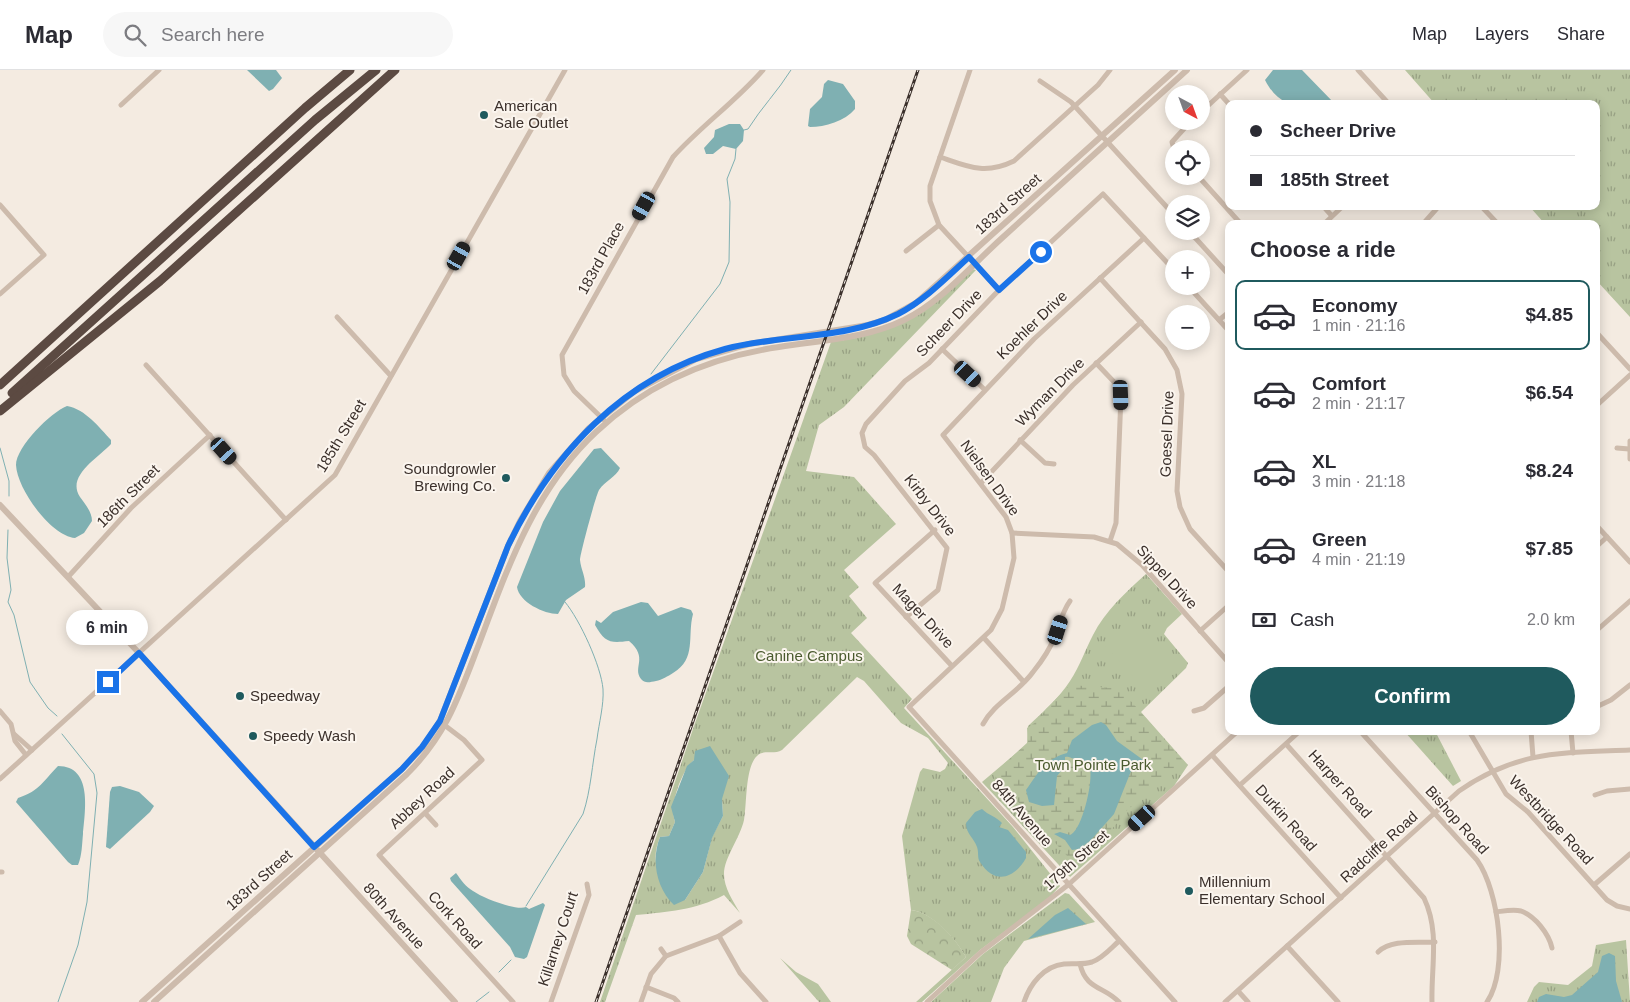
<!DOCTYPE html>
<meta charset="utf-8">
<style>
:root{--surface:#fff;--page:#f7f7f7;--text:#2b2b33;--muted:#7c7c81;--line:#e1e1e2;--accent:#1f5a5e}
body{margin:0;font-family:Arial,sans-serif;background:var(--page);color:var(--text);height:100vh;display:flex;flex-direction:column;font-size:19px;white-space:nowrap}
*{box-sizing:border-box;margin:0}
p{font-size:16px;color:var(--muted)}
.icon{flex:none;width:28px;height:28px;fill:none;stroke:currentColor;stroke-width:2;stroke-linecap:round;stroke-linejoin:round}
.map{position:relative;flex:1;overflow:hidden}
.drawer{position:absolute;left:1225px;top:150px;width:375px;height:515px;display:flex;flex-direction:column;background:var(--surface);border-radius:10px;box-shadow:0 2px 12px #0003}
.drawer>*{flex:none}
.top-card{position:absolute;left:1225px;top:30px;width:375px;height:110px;border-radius:10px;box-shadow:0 2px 12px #0003;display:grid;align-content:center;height:110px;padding:0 25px;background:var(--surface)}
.needle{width:32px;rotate:139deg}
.controls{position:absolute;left:1165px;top:15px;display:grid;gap:10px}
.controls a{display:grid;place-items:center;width:45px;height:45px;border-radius:50%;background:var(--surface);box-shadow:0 2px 12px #0003;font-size:25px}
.end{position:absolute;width:22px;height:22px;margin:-11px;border:6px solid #1a73e8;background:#fff;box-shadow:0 0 0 2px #fff}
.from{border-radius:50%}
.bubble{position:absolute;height:35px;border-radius:18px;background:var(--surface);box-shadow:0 2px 12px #0003;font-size:16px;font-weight:800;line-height:35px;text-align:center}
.car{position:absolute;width:15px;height:30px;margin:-15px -8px;border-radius:6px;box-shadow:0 0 4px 1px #0007;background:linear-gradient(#222 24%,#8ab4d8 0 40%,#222 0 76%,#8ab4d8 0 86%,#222 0)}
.top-card b{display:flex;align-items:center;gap:18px;height:48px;font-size:19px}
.top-card b+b{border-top:1px solid var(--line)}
.top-card i{width:12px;height:12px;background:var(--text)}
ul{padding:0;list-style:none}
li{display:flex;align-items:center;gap:15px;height:70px;margin:0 10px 8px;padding:0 15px;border:2px solid transparent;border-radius:10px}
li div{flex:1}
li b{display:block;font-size:19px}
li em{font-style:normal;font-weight:800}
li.selected{border-color:var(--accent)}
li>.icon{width:45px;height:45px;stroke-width:1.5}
h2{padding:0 25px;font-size:22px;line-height:60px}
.pay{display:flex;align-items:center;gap:12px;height:55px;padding:0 25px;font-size:19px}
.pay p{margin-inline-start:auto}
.action{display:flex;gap:10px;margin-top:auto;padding:10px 25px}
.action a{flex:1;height:58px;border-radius:30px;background:var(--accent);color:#fff;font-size:20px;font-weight:800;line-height:58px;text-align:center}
header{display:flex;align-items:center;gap:30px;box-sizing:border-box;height:70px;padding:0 25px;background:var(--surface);border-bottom:1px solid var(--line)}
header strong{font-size:24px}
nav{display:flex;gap:28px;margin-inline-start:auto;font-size:18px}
.search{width:350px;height:45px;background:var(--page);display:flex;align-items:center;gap:12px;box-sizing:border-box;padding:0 18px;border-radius:28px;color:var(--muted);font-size:19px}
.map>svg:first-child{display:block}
</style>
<header>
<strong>Map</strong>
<div class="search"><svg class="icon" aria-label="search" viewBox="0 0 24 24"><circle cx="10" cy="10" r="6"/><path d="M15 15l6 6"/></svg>Search here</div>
<nav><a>Map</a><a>Layers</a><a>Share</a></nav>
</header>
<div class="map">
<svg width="1630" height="932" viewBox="0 0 1630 932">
<defs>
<pattern id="grass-tufts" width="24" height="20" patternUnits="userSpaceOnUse" patternTransform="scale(1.25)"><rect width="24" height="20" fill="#b8c4a0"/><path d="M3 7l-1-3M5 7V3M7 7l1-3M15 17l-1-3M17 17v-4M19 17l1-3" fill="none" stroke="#97a083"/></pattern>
<pattern id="forest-crowns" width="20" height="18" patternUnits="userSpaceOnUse" patternTransform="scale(1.25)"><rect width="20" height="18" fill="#b8c4a0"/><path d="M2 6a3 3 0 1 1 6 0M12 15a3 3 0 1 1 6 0" fill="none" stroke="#97a083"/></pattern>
<pattern id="wetland-marsh" width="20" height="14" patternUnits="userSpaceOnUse" patternTransform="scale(1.25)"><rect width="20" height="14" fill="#b8c4a0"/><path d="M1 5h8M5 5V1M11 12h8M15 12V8" fill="none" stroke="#97a083"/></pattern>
</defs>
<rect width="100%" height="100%" fill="#f4ebe1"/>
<g fill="url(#grass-tufts)" fill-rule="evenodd">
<polygon points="1405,0 1630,0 1630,247 1596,210 1596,154 1545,154 1529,136 1596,136 1596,34 1435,34"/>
<path d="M972 199 976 200 844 337 819 355 806 401 854 407 896 454 844 500 859 517 849 526 867 548 851 563 912 629 904 638 1013 757 1060 816 1048 829 980 880 922 932H916L966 887C955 868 933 843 911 840L902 766 920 702 923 698 940 702 945 699 948 693 928 668 901 653 864 611 857 607 782 680C774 685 764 679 757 686 745 697 747 734 744 750 740 768 724 788 724 804 724 818 733 831 740 843L724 825C696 840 667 842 636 845L605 932H600L694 656 831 272C899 264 921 240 972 199ZM694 690 722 729 723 746 712 767 703 802 685 830C665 809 647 799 660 767L669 766 675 752C669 736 681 701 694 690Z"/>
<path d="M1146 504 1182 544 1167 558 1164 564 1188 593 1186 598 1141 642 1188 695 1174 716 1070 807 982 712 1027 674 1028 656C1043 642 1059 628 1070 611 1080 596 1085 580 1093 565 1105 541 1126 522 1146 504Z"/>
<polygon points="1404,661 1435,661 1461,711 1453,716"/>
<polygon points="1065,823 1069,824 1095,852 1024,871 1004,898 991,932 931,932 983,884"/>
<polygon points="1626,870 1630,932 1527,932 1534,917 1539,912 1568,915 1592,896 1596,875"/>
<polygon points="780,888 796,902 818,914 831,932 819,932"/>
</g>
<path fill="url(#forest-crowns)" d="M911 840C934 843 955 868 966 887L952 900 911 874 907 866Z"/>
<path fill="url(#wetland-marsh)" d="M1070 615 1112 618 1123 622 1185 693 1182 697 1165 706 1123 744C1117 756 1087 786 1074 791L1068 787 993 704 1028 672 1027 658 1039 650 1046 639Z"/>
<polygon fill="#b8c4a0" points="1134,549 1175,593 1146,620 1105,576"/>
<g fill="#7fb0b2">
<polygon points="247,0 276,0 282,8 273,19 269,21"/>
<path d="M1273 0H1302L1335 34C1303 34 1282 43 1265 10Z"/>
<path d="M828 10 843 14 855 31V39C845 51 825 57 810 57L808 56 810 39 822 27 824 14Z"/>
<polygon points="729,54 740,54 744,60 743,71 736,79 723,76 713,84 706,84 704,78 714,67 715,60"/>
<path d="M67 336C85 339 99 357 111 370V374C98 388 66 406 80 427 85 434 92 442 92 451L84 463 75 468C51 466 17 419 16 395 16 377 51 342 67 336Z"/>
<path d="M601 378 620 398C616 407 605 411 599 420 596 425 580 484 580 490 581 500 586 507 585 517L566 530 558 544C544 544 519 532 517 517L543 452 560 421 594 379Z"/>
<path d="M641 532 648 533 658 546 681 537 691 540 693 544C687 566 697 589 673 603 668 606 662 610 656 611 650 612 645 614 641 609 632 597 649 588 629 571 610 573 605 573 595 555L596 550 601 553 613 542Z"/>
<path d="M1101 652 1106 655 1117 671 1146 692 1131 701 1114 744 1090 771 1079 779 1072 780 1065 770 1054 764 1060 762 1070 765C1082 762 1095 706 1089 696 1086 691 1080 690 1075 689 1070 688 1069 686 1065 687V696L1057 706 1054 735 1042 736 1029 732 1026 720C1038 703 1045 689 1067 683L1072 670 1092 655Z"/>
<path d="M710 676 729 706 722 729 723 746 712 768 703 802 685 830 674 835C656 818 651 789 660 767L669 766 675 752 671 737 687 696 694 690 695 681Z"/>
<path d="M58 696C93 696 85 741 83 764 82 774 82 786 78 795H72L68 792 16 732 18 728C41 720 42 712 58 696Z"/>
<polygon points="120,716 139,722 154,736 150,742 110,779 106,777 110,722 112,717"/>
<path d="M982 739C988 745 997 747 1002 753L999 757 1008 760 1026 782V788C1015 808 995 816 980 792 977 788 979 782 977 777 974 768 966 764 966 753L975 742Z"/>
<path d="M456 803C461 810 466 817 473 821 483 828 516 841 526 837L529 839 543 833 545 835 527 887 524 889 515 887 510 877 451 811 450 808Z"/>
<polygon points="1068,838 1086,854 1028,869 1055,845"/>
<polygon points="1609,883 1615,886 1616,911 1622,932 1537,932 1539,927 1546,924 1564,927 1572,925 1598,902 1602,886"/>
</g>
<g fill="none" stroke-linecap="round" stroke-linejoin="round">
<g stroke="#7fb0b2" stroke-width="1">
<path d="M744 60 748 59C761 38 778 21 791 0"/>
<polyline points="651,304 720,214 729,192 730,132 727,109 735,89 736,79"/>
<polyline points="0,378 9,411 9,426"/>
<polyline points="8,460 7,488 11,520 8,532 14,545 30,612 48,638 57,646"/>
<path d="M526 836 583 744C591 720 592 694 597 669 599 653 604 635 603 619 601 596 580 550 565 532"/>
<polyline points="499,902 511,890"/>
<polyline points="58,932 78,875 87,832 97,723 94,704 62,664"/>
<polyline points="476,932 489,922"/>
</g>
<g stroke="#cdbbac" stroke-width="5">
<polyline points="970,0 930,116 930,131 939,155 999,220"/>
<polyline points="1358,0 1389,34"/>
<polyline points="1040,11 1071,32 1174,145"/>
<polyline points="1220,24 1229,34"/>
<polyline points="121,35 159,0"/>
<polyline points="1201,42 1247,0"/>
<polyline points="1174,79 1172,72 1191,51"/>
<path d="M940 87C969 97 985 105 1014 91L1098 15 1110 0"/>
<polyline points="1198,106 1241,154"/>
<polyline points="0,135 44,185 0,224"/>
<polyline points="1323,136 1332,146"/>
<polyline points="1481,136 1498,154"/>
<polyline points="1324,154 1343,136"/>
<polyline points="1423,154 1439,136"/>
<polyline points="1189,161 1229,205"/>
<polyline points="1144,168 1034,269 943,365 1006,447 1012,463 1014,488 1002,539 991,560 909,637 1175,932"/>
<polyline points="906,181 939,155"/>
<polyline points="1100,208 1165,279 1177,300 1182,324 1177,421 1180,437 1190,459 1229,502"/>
<polyline points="1188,216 1229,261"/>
<polyline points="337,247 391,306"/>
<polyline points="1219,250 1229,242"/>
<polyline points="1596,262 1630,299"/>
<polyline points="942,279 985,320"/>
<polyline points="1096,293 1116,314 1121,325 1116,453 1110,471"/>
<polyline points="146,295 286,450"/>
<polyline points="1596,336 1630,305"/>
<path d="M604 350 574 321 564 305 562 285 673 87C701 56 735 32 763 0"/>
<polyline points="1020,370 1045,393 1054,394"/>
<polyline points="1630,371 1630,389"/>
<polyline points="1617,378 1629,379"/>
<polyline points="981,413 1073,315 1141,252"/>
<polyline points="1596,455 1630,492"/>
<polyline points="935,460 875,513 952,596"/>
<polyline points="1012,463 1094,467 1117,474 1142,495 1229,593"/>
<polyline points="1596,477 1607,467"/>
<polyline points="68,507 131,438 210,365"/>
<polyline points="906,547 938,520 947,478 874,385 865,377 862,363 866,354 905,311 929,293 999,220 1103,124 1174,200"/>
<polyline points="1200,561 1229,535"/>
<polyline points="1596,561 1630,531"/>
<polyline points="984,568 1024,612"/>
<polyline points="1596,637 1611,630 1630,615"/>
<polyline points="0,641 11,654 15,671 26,685"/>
<polyline points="1194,641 1204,638 1229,616"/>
<polyline points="443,654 464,670 482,690 379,785 513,932"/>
<path d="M983 654C994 633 1019 622 1033 602 1042 591 1050 579 1055 566 1060 554 1062 542 1070 531"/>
<path d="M1360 661 1477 790C1499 821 1509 900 1487 932"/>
<polyline points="1469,661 1506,724 1528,742 1607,830 1617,836 1630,839"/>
<polyline points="1531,661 1533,687"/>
<polyline points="1571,661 1573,683"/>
<polyline points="14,664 32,680"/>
<path d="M1286 674 1424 828C1440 862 1431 896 1432 932"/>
<polyline points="1212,685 1341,828"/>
<polyline points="0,709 335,405 565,0"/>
<polyline points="1240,715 1300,661"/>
<polyline points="1595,725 1607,721 1630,719"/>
<polyline points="425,743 436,755"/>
<polyline points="0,802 2,802"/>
<polyline points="1594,815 1630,784"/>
<path d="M1496 842C1504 841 1513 839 1521 841 1535 846 1549 864 1552 878"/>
<polyline points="719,866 740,903 766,932"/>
<polyline points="1287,876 1338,932"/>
<polyline points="661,879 666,886"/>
<path d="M1378 882C1391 869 1417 873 1435 872"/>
<path d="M1080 894C1086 920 1104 916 1119 932"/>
<polyline points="646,917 674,928 678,932"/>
<polyline points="1238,921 1248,932"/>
<polyline points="551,932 589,825 587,814"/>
<polyline points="641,932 651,904 666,886 719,866 740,852"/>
<polyline points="927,932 980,883 1068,815 1238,661"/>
<path d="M1024 932C1030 914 1044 896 1064 894 1074 893 1082 895 1092 892 1103 888 1111 878 1119 871"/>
<path d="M1225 932 1459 721C1518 680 1562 683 1630 680"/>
</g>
<g stroke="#cdbbac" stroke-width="6">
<polyline points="0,435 139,583 455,932"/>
<polyline points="142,932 402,699 423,677 440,651 508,476 520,451 549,403 589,358 635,321 696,289 749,274 868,255 885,250 916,233 1175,0"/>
<path d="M154 932 407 704C447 664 459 626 479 574 508 497 534 420 596 362 647 314 710 287 779 277 821 270 865 269 904 250 941 232 971 196 1002 168 1064 112 1125 56 1187 0"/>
</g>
<g stroke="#5c4a42" stroke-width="9">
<polyline points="0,315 305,38 350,0"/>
<polyline points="12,323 315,50 376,0"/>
<polyline points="0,341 160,211 395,0"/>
</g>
<g stroke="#3b302b" stroke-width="3">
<polyline id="rail" points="596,932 918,0"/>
</g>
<use href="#rail" stroke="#fbf5ee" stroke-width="1" stroke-dasharray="4" stroke-linecap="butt"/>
</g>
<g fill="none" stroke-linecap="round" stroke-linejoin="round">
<path stroke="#1a73e8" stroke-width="6" d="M108 612 139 583 314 777 402 699 422 677 440 651 508 476C552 384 623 307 725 279 781 264 845 270 898 244 925 230 947 207 969 187L999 220 1041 182"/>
</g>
<g fill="#1f5a5e" stroke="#fbf5ee" stroke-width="2">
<circle cx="484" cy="45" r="5"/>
<circle cx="506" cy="408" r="5"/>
<circle cx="240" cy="626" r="5"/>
<circle cx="253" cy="666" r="5"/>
<circle cx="1189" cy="821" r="5"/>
</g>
<g text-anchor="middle" stroke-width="4" stroke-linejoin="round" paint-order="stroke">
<g font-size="15" fill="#3b302b" stroke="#fbf5ee" text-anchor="start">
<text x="494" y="41">American<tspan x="494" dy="17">Sale Outlet</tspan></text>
<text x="496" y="404" text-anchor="end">Soundgrowler<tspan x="496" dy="17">Brewing Co.</tspan></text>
<text x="250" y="631">Speedway</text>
<text x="263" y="671">Speedy Wash</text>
<text x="1199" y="817">Millennium<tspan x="1199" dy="17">Elementary School</tspan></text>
</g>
<g font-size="15" fill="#3b302b" stroke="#fbf5ee">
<text transform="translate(1008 134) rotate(-42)" y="5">183rd Street</text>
<text transform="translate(601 188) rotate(-61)" y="5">183rd Place</text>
<text transform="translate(949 253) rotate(-46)" y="5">Scheer Drive</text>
<text transform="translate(1032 255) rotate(-44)" y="5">Koehler Drive</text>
<text transform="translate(1050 322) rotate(-45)" y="5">Wyman Drive</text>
<text transform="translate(1167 364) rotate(-88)" y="5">Goesel Drive</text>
<text transform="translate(341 366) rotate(-59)" y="5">185th Street</text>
<text transform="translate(990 408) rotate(54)" y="5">Nielsen Drive</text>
<text transform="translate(128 426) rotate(-45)" y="5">186th Street</text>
<text transform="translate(930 435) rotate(52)" y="5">Kirby Drive</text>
<text transform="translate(1167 507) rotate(47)" y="5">Sippel Drive</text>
<text transform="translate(923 546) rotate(47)" y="5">Mager Drive</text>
<text transform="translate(1340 714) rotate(48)" y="5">Harper Road</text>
<text transform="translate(422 728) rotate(-43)" y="5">Abbey Road</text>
<text transform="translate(1022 743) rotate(49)" y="5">84th Avenue</text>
<text transform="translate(1286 748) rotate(48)" y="5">Durkin Road</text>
<text transform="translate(1457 750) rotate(48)" y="5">Bishop Road</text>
<text transform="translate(1551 750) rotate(47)" y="5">Westbridge Road</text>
<text transform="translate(1379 777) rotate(-42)" y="5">Radcliffe Road</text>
<text transform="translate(1076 790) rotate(-42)" y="5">179th Street</text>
<text transform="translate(259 810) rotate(-42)" y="5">183rd Street</text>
<text transform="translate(394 846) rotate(48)" y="5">80th Avenue</text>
<text transform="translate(455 850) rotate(48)" y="5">Cork Road</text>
<text transform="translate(558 869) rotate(-72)" y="5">Killarney Court</text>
</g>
<g font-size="15" fill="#4a5a2e" stroke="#fbf5ee">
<text x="809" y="591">Canine Campus</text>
<text x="1093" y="700">Town Pointe Park</text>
</g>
</g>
</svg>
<div class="controls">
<a><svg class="needle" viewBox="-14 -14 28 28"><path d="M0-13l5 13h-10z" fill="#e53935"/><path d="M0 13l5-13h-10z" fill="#7c7c81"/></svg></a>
<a><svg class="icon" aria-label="locate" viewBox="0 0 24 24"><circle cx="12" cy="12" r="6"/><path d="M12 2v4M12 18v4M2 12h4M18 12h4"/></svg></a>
<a><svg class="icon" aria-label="layers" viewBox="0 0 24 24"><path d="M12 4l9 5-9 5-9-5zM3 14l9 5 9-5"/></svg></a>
<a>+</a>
<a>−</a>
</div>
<i class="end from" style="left:1041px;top:182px"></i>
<i class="end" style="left:108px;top:612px"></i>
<div class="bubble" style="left:66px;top:540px;width:82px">6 min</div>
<i class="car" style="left:644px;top:136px;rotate:209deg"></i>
<i class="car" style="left:459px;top:186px;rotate:29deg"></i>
<i class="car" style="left:968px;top:304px;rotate:133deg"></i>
<i class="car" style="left:1121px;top:325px;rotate:178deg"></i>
<i class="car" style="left:224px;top:381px;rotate:138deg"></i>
<i class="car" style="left:1058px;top:560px;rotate:18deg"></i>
<i class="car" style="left:1142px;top:748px;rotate:228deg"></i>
<div class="top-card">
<b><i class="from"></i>Scheer Drive</b>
<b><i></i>185th Street</b>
</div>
<section class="drawer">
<h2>Choose a ride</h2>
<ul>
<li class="selected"><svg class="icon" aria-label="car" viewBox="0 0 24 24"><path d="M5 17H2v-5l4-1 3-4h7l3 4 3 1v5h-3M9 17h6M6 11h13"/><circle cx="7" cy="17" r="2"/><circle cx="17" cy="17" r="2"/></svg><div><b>Economy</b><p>1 min · 21:16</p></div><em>$4.85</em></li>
<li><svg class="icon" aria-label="car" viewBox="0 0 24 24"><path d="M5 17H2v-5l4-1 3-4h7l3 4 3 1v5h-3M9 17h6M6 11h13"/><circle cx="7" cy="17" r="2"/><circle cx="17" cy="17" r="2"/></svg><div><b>Comfort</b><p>2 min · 21:17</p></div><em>$6.54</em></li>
<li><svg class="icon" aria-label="car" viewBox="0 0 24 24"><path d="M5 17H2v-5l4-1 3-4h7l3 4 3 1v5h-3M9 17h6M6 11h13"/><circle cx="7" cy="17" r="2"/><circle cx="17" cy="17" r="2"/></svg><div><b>XL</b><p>3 min · 21:18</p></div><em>$8.24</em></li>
<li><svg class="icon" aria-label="car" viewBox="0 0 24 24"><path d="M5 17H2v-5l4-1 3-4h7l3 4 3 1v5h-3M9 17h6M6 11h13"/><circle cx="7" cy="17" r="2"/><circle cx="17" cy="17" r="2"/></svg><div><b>Green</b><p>4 min · 21:19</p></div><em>$7.85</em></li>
</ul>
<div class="pay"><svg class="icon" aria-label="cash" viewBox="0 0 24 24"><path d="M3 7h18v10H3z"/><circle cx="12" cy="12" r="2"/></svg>Cash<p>2.0 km</p></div>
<div class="action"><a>Confirm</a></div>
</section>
</div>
